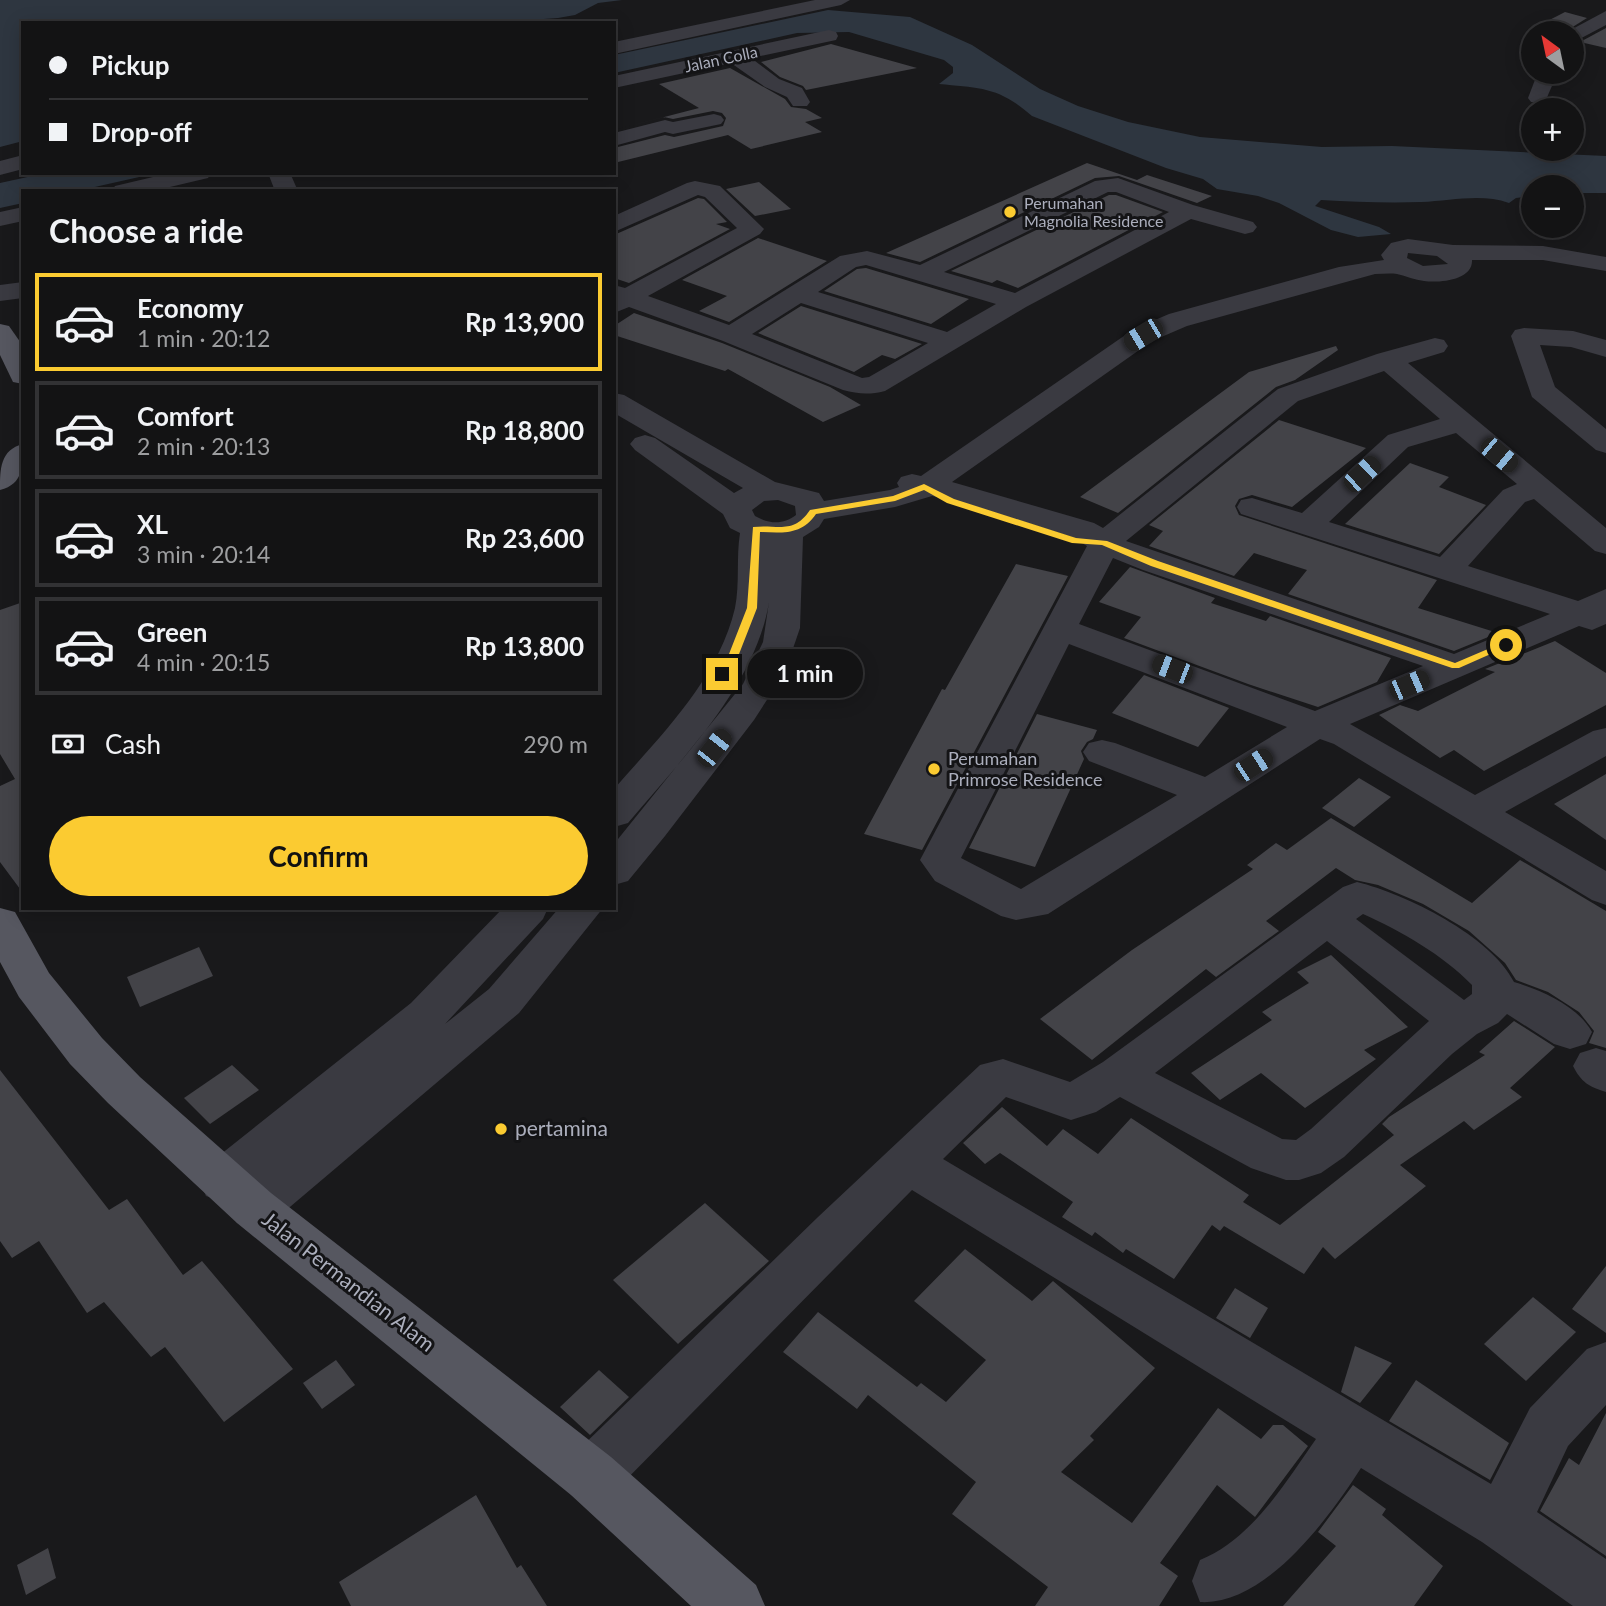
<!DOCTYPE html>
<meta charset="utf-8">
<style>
:root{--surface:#131314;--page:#1c1c1d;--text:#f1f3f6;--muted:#9d9ea0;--line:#323234;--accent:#fbcb31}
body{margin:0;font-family:Lato,sans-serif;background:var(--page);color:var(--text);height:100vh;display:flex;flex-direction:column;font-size:26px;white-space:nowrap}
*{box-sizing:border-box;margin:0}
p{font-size:23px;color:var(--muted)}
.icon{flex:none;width:38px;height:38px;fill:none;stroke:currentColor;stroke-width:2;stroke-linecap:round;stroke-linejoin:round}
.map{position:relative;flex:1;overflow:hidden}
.sheet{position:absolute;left:21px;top:189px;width:595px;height:721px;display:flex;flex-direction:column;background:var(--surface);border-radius:0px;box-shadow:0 4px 18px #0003,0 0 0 2px var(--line)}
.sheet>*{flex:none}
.top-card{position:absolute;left:21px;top:21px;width:595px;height:154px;border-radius:0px;box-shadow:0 4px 18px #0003,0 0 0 2px var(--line);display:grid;align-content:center;height:154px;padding:0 28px;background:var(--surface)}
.needle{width:46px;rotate:327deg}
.tools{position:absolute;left:1521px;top:21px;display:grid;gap:14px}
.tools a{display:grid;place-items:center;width:63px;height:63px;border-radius:50%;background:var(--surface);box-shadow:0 4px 18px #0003,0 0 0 2px var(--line);font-size:35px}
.end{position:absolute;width:32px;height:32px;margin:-16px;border:9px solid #fbcb31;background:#111;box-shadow:0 0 0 4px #111}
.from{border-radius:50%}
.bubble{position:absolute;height:49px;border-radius:24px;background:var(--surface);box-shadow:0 4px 18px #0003,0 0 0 2px var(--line);font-size:23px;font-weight:700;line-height:49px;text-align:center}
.car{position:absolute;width:21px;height:42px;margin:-21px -10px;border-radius:9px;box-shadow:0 0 5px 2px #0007;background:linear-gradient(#222 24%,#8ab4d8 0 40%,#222 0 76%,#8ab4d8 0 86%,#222 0)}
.top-card b{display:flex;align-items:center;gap:24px;height:66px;font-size:26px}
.top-card b+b{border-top:2px solid var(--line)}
.top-card i{width:18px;height:18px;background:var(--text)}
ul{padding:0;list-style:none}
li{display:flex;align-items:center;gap:21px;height:98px;margin:0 14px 10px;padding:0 14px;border:4px solid var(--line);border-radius:0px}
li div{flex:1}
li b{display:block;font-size:26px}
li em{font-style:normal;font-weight:700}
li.selected{border-color:var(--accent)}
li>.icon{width:63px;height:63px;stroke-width:1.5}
h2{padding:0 28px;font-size:32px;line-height:84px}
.pay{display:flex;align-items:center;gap:18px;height:77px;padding:0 28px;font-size:26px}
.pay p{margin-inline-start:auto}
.primary-button{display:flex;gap:14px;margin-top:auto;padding:14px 28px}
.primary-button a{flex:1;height:80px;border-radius:42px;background:var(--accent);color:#111;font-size:28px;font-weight:700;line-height:80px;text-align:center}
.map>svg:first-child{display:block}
</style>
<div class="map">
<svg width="1606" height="1606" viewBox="0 0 1606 1606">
<rect width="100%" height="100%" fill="#19191b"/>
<g fill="#2e3640">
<polygon points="0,0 622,0 598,3 575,15 558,18 484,23 23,23 23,141 0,147"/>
<path d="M828 10 910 17 972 45 1040 89 1078 106 1128 122 1200 137 1322 147 1392 146 1606 156V193H1572V187H1533V196L1516 198 1509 203C1481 193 1451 201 1421 202 1388 203 1355 202 1321 200L1315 206 1379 227 1391 234 1358 237 1331 230 1279 203 1258 196 1217 189 1203 179 1166 168 1032 116C999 87 981 88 939 84L953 73V67L944 60 849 32 797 33 614 73V55Z"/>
<polygon points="46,173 157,173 77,191 23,191 23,203 0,208 0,183"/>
</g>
<g fill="#434348">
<polygon points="1565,12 1587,18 1563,33 1530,30"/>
<polygon points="1606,28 1606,48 1580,42"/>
<polygon points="831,44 917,68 806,90 803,86 780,77 761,62"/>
<polygon points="730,68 785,99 791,107 806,109 822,118 805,122 822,132 751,149 728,135 614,163 614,148 665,135 674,137 723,126 726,118 722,113 713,111 673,119 664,117 614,130 699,108 659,84"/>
<polygon points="1087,163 1137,180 1147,175 1212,196 1197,203 1119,176 1095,178 920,262 886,253"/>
<polygon points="759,182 791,209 755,216 726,189"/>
<polygon points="1109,195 1116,195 1163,212 1018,288 997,280 992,283 951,271"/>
<polygon points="698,198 704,199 727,222 716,224 730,229 629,283 614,278 614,235"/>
<polygon points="758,238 827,261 729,322 699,311 727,296 682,280"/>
<polygon points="866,268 969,299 931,324 824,291 857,269"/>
<polygon points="801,306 922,344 895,359 882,355 854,372 758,333"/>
<polygon points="634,313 722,343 830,387 861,405 823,422 728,369 725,371 614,335 614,326"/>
<polygon points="1336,346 1338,350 1295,380 1276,387 1118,513 1080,497 1249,372"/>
<polygon points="1279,420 1366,448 1292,507 1252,495 1239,499 1235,506 1239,515 1437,580 1418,608 1498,633 1454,651 1288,594 1307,570 1254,553 1234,576 1149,546 1163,531 1149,525"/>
<polygon points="1410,463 1449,477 1439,487 1486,505 1439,554 1345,524"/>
<polygon points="1016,564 1068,576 922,850 864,834 942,689 945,690"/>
<polygon points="1130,567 1215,598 1211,603 1266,621 1270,616 1391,658 1377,682 1318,707 1248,684 1124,638 1141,617 1099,602"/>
<polygon points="23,602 23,893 0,862 0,786 15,779 0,754 0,610"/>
<polygon points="1555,641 1606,673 1606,705 1484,771 1454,750 1440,758 1379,715 1400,705 1418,711 1495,672 1485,669"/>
<polygon points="1144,675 1229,708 1198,747 1112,713"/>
<polygon points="1037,714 1097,730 1093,739 1087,742 1081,751 1084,759 1035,867 969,848"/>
<polygon points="1606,774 1606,840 1554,804"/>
<polygon points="1359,778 1391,797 1354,827 1322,808"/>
<polygon points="1331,818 1472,903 1520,860 1606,911 1606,1048 1589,1043 1594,1031 1579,1012 1548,992 1516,980 1505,963 1469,931 1423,904 1378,885 1355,880 1336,868 1266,921 1279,931 1216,977 1206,969 1092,1060 1040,1019 1132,950 1253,869 1247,865 1276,843 1287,850"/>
<polygon points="199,947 213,976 140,1007 127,977"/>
<polygon points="1331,955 1408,1027 1364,1050 1376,1059 1305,1108 1261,1073 1220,1100 1191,1073 1272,1020 1262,1012 1309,983 1297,972"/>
<polygon points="1514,1021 1555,1047 1510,1088 1522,1097 1474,1130 1464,1121 1400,1165 1426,1186 1335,1259 1323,1247 1304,1274 1224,1226 1220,1231 1212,1225 1174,1279 1126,1249 1123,1253 1095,1232 1092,1236 1062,1217 1073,1202 1000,1153 985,1164 963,1143 1002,1107 1047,1146 1063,1129 1098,1154 1131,1118 1249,1195 1243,1202 1280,1225 1394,1135 1382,1124 1389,1117 1485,1055 1479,1052"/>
<polygon points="232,1065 259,1090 210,1124 184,1098"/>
<polygon points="0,1070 109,1210 127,1199 183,1275 202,1261 293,1369 224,1422 165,1347 151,1357 104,1302 87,1313 39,1241 12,1258 0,1241"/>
<polygon points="705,1203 769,1261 678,1344 613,1280"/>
<polygon points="965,1249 1032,1301 1053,1281 1155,1368 1090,1436 1094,1440 1061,1472 1132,1523 1218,1408 1261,1439 1273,1425 1283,1425 1308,1446 1255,1517 1217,1485 1160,1563 1178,1576 1159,1606 1035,1606 1048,1587 952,1514 976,1482 868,1395 857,1409 783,1352 818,1312 917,1387 921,1383 946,1402 986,1360 914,1301"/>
<polygon points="1606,1266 1606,1333 1572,1309"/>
<polygon points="1235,1288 1268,1308 1250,1338 1216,1318"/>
<polygon points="1533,1297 1576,1332 1526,1381 1484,1344"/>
<polygon points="1355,1346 1392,1363 1360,1403 1341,1392"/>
<polygon points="336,1360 355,1385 322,1409 303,1383"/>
<polygon points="599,1370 629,1397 590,1435 560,1407"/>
<polygon points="1416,1380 1509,1443 1490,1480 1389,1421"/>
<polygon points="1606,1413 1606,1556 1540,1511 1569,1458 1579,1465"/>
<polygon points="1353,1485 1386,1509 1382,1515 1443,1566 1414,1606 1283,1606 1336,1546 1318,1532"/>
<polygon points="476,1495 517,1568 521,1565 547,1606 351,1606 339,1582"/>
<polygon points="48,1548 56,1578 26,1595 17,1565"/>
</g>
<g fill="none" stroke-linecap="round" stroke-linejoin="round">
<g fill="#3a3a41" fill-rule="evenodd">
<polygon points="815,0 850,0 841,5 614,54 614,42"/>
<polygon points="1606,11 1606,25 1572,43 1572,33 1565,33"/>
<polygon points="829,30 836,32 838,36 836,40 751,58 779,79 802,88 810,102 807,106 793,106 787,97 765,87 731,63 614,88 614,76"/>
<polygon points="1538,72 1558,72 1545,102 1531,102 1528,98"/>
<polygon points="714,114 721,116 724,120 721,124 673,134 665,132 614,146 614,133 665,120 673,122"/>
<polygon points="23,155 23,169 0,175 0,161"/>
<polygon points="170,173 211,173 208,178 153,191 112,191 115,186"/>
<polygon points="268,173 290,173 298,191 275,191"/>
<path d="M1118 178 1193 205 1253 222 1257 227 1253 232 1245 234 1191 219 1026 307 885 391C869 395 858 394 843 390L723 341 629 307 614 313V285L625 288 737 228 705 197 698 195 614 232V216L687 183 695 181 720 186 764 229 760 234 648 296 729 325 840 256 867 251 920 265 1095 181ZM1108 192H1116L1169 212 1015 293 944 272ZM866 265 996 304 947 332 818 292 856 267ZM801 303 928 343 869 377 862 378 752 334Z"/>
<polygon points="23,207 23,221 0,226 0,212"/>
<path d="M1408 239 1453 245 1543 246 1606 257V271L1543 260H1472C1473 280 1440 283 1424 281 1415 280 1406 276 1397 274 1390 273 1382 274 1375 274L1187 326 1152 341 952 482 1094 523 1103 528 1278 389 1377 354 1435 338 1444 340 1448 346 1444 352 1408 363 1606 528V554L1595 551 1534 499 1525 502 1468 566 1578 601 1606 589V624L1592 630 1579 626 1350 724 1475 795 1593 731 1606 728V756L1505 812 1606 871V905L1592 900 1334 744 1320 739 1048 914 1016 920 1001 916 935 881 920 860 1087 546 1072 537 958 501 932 496 895 507 824 519 819 527 803 537 800 628 785 672 754 720 665 836 628 881 614 885V844L743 684 763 642 769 602C756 685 680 761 628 823L614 827V789C661 735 718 680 735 608 740 583 736 558 740 533L730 528 723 514 635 450 630 444 635 438 645 435 655 438 734 493 743 488 614 413V393L624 395 775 482 819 493 824 501 890 490 899 487 897 483 901 477 912 474 921 476 1134 329 1169 314 1339 267 1384 260 1381 255 1391 243ZM1408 253 1437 256 1448 264 1423 266 1407 258ZM1384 371 1440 419 1388 435 1302 513 1252 498 1241 500 1237 507 1241 514 1550 614 1454 654 1126 541 1298 401ZM1456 433 1517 484 1503 490 1440 557 1329 522 1408 447ZM778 500 795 506 796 515C783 525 769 524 755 516L752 510 764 501ZM1113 558 1143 570 1423 666 1315 711 1079 624ZM1069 644 1287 727 1205 777 1115 743 1102 740 1089 743 1083 752 1089 761 1177 795 1021 889 961 858Z"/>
<polygon points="23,282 23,298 0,301 0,285"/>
<polygon points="1524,328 1573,331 1606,340 1606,357 1571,347 1540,345 1555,387 1606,429 1606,453 1596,450 1532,397 1511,336 1515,330"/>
<path d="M1357 882C1406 894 1491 936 1514 982 1541 990 1578 1006 1592 1032L1586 1044 1570 1049 1554 1044 1507 1014 1498 1023 1477 1034 1452 1054 1344 1157 1321 1173 1299 1180H1286L1251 1168 1120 1097 1096 1112 1071 1120 1006 1097 943 1159 1491 1484 1530 1408 1587 1349 1606 1342V1405L1568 1446 1537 1512 1606 1559V1606H1573L1482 1542 1361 1468C1332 1513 1267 1606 1200 1602L1192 1581 1200 1560C1252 1539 1285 1483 1316 1439L912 1190 611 1495 591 1504 571 1495 563 1476 571 1457 818 1217 980 1065 1003 1059 1070 1082 1103 1062 1343 887ZM1363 914C1401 931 1443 955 1472 985V994L1464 1000 1356 919ZM1327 941 1429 1021 1311 1129 1296 1140 1282 1139 1155 1073Z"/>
<polygon points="503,908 548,908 543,919 445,1024 489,989 559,908 603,908 519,1013 271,1223 254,1229 237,1223 230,1208 235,1197 223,1202 206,1196 199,1181 206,1166 411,1003"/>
<path d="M1596 1048 1606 1051V1092C1589 1087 1581 1082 1573 1066L1580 1053Z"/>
</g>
<g fill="#565760" fill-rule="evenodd">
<polygon points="0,324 9,326 23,346 23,384 13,382 0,355"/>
<path d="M23 444C23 465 24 484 0 490 0 469 0 450 23 444Z"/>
<polygon points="0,908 15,912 49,973 102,1038 140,1077 271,1193 611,1457 756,1585 765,1606 691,1606 571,1495 237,1223 108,1103 70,1064 19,997 0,962"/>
</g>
</g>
<path fill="#fbcb31" d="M924 484 954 499 1076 538 1107 541 1158 561 1455 663 1502 643 1511 645 1459 668H1452L1151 566 1102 545 1072 543 947 503 924 490 895 501 816 514C802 535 783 533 760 532L757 608 739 654 726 676H718L717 674 729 654 747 608 753 527C778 524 793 535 810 510L893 496Z"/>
<g fill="#fbcb31" stroke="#141416" stroke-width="2.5">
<circle cx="1010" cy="212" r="7"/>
<circle cx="934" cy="769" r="7"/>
<circle cx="501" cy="1129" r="7"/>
</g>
<g text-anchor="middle" stroke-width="6" stroke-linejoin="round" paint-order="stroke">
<g font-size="16" fill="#abaebc" stroke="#141416">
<text transform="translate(721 59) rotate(-12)" y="6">Jalan Colla</text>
</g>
<g font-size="16" fill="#abaebc" stroke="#141416" text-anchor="start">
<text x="1024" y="209">Perumahan<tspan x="1024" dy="18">Magnolia Residence</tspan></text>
</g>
<g font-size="18" fill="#abaebc" stroke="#141416" text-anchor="start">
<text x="948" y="765">Perumahan<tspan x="948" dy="21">Primrose Residence</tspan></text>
</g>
<g font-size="21" fill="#abaebc" stroke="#141416" text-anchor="start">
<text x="515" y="1136">pertamina</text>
</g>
<g font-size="21" fill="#abaebc" stroke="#141416">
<text transform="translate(348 1282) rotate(38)" y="7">Jalan Permandian Alam</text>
</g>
</g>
</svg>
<div class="tools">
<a><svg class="needle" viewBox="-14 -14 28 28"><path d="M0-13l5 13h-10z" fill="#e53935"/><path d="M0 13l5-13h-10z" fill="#9d9ea0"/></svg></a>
<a>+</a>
<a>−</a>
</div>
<i class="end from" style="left:1506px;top:645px"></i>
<i class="end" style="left:722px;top:674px"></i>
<div class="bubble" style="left:747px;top:649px;width:116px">1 min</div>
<i class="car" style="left:1143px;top:335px;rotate:239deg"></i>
<i class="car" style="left:1499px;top:455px;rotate:130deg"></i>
<i class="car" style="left:1362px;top:474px;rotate:47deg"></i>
<i class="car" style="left:1172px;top:669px;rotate:291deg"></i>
<i class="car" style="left:1409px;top:685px;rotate:67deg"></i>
<i class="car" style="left:714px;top:748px;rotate:38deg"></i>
<i class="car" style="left:1253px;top:765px;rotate:57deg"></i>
<div class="top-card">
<b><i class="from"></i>Pickup</b>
<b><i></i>Drop-off</b>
</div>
<section class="sheet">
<h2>Choose a ride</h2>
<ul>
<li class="selected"><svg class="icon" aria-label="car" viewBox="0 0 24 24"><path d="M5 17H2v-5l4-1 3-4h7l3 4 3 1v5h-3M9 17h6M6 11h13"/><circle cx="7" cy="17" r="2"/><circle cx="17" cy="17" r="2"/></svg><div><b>Economy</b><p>1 min · 20:12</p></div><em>Rp 13,900</em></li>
<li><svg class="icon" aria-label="car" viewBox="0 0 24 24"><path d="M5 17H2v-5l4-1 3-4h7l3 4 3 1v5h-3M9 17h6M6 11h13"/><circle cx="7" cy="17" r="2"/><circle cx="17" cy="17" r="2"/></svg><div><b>Comfort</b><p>2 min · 20:13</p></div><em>Rp 18,800</em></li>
<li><svg class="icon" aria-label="car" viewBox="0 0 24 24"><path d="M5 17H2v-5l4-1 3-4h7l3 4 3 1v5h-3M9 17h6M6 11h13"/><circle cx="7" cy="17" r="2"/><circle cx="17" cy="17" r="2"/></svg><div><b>XL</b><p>3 min · 20:14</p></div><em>Rp 23,600</em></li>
<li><svg class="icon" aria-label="car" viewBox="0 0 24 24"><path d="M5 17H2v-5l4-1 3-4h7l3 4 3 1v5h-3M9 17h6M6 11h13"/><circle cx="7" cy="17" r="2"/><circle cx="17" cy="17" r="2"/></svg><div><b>Green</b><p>4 min · 20:15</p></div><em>Rp 13,800</em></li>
</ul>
<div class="pay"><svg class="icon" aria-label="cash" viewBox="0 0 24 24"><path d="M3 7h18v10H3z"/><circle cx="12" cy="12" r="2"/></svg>Cash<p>290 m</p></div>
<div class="primary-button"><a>Confirm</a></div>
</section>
</div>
